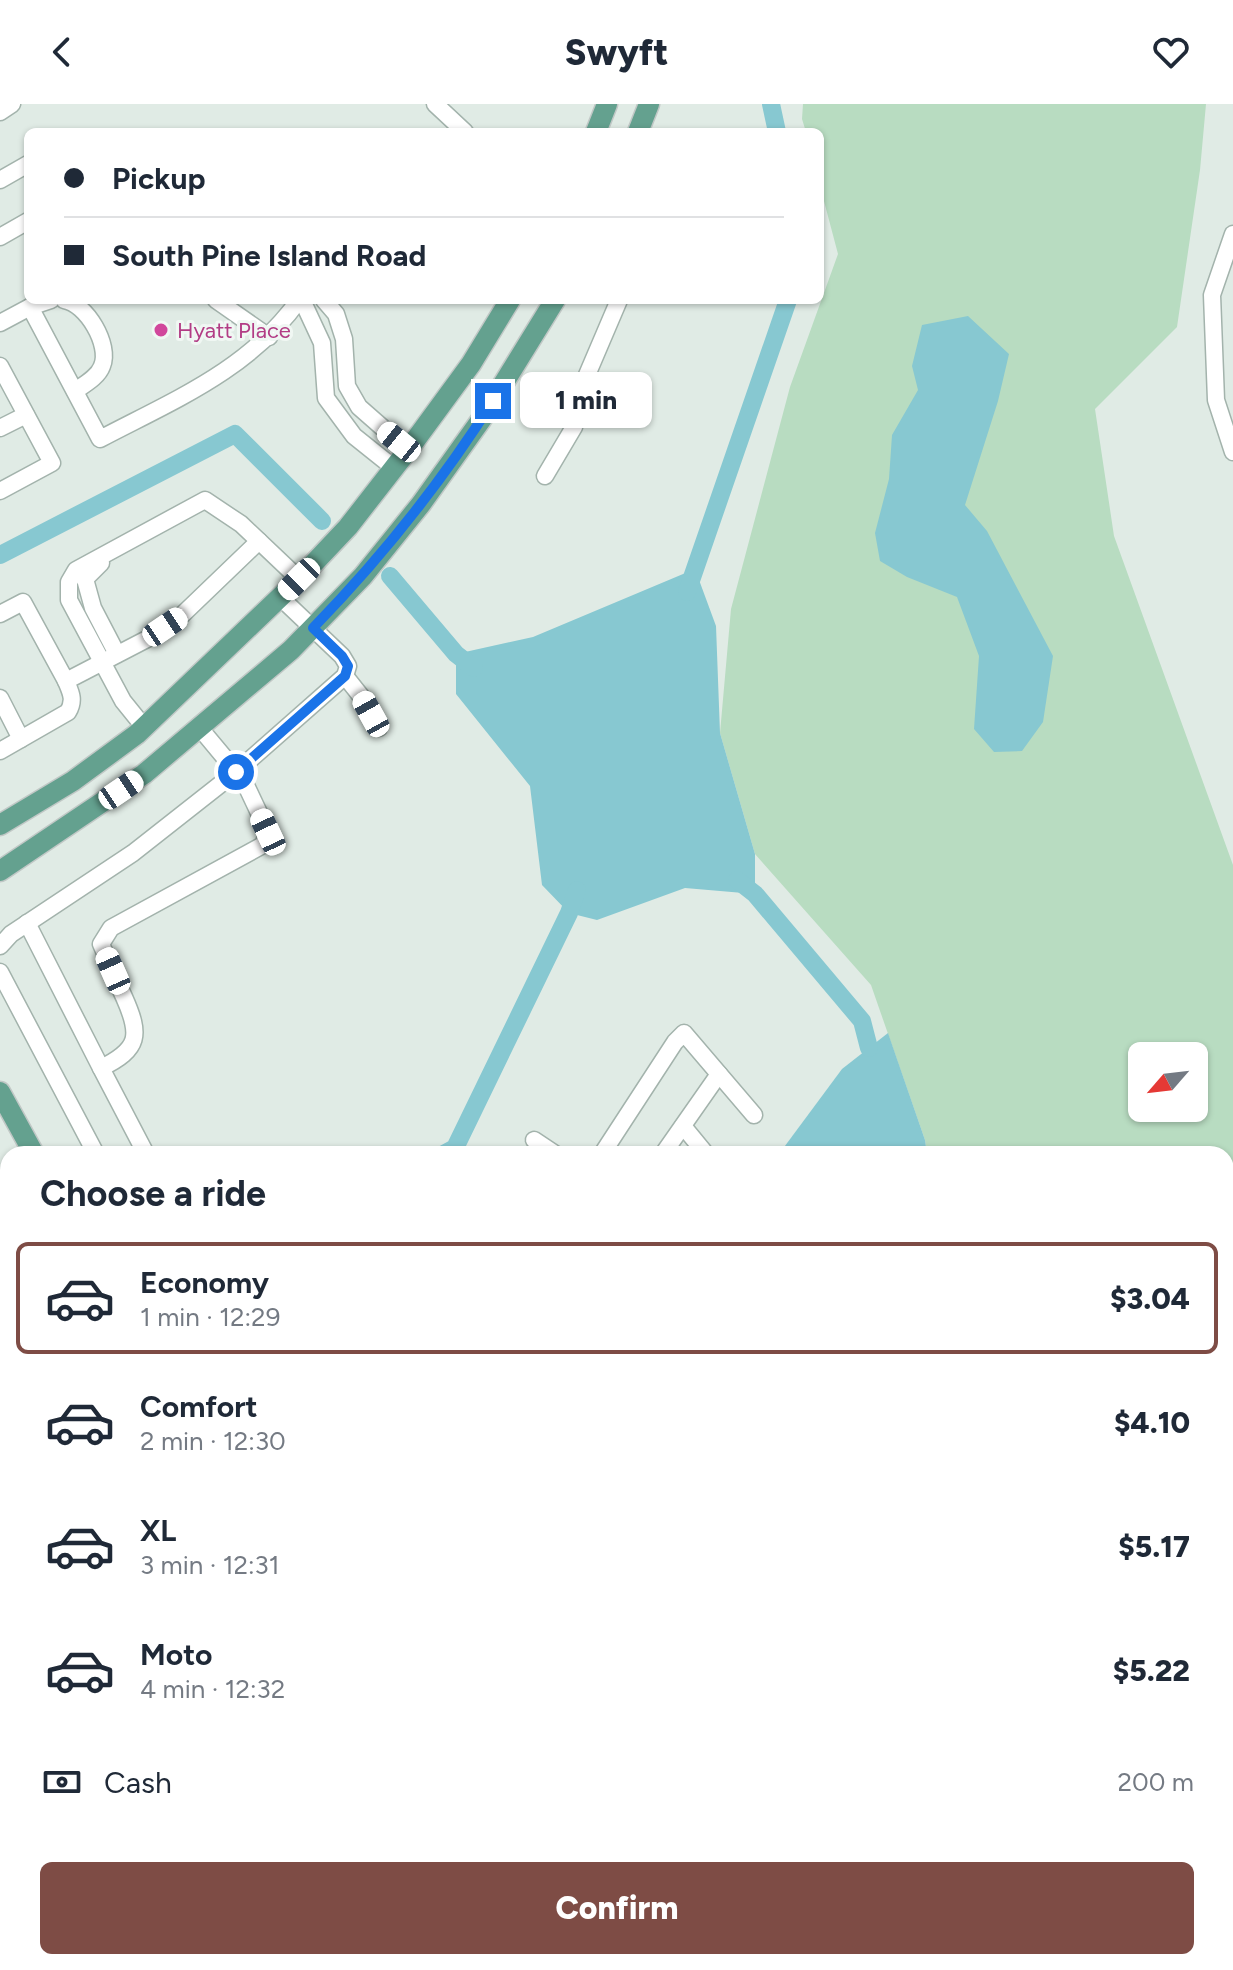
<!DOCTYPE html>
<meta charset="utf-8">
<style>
:root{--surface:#fff;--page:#f2f2f3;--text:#1f2937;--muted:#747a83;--line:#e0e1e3;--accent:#7e4c45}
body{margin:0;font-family:Figtree,sans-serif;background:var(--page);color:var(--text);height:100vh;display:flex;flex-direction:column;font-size:30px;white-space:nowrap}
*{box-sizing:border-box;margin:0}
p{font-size:26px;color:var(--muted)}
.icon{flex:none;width:44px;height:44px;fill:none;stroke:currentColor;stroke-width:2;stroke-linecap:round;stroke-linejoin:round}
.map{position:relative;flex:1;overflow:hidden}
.side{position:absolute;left:0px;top:1042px;width:1234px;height:824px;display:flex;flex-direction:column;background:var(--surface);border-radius:24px 24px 0 0;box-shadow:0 2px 6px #0004}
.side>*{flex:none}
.guide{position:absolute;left:24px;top:24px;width:800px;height:176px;border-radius:12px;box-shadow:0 2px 6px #0004;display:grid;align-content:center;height:176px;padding:0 40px;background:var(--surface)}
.needle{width:52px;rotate:242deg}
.tools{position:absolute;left:1128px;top:938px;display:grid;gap:16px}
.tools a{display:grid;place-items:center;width:80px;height:80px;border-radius:12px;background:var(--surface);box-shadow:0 2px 6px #0004;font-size:40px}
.end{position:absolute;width:36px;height:36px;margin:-18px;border:10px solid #1a73e8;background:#fff;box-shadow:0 0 0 4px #fff}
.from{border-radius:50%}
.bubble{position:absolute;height:56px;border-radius:12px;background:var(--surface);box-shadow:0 2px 6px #0004;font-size:26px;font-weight:800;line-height:56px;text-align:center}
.car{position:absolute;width:24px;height:48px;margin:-24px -12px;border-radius:10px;box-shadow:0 0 6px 2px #0007;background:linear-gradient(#fff 24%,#345 0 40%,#fff 0 76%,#345 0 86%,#fff 0)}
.guide b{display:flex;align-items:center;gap:28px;height:76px;font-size:30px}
.guide b+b{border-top:2px solid var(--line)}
.guide i{width:20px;height:20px;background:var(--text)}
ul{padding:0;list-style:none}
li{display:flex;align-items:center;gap:24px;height:112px;margin:0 16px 12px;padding:0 24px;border:4px solid transparent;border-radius:12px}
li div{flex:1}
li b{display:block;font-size:30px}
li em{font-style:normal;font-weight:800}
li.active{border-color:var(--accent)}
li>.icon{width:72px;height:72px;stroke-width:1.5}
h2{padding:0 40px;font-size:36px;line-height:96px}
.pay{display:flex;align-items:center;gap:20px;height:88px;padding:0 40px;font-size:30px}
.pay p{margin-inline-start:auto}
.primary-button{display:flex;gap:16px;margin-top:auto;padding:16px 40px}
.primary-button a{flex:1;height:92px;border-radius:12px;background:var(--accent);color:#fff;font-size:32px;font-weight:800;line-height:92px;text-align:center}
header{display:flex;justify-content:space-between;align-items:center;height:104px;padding:0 40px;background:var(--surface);font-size:36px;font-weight:800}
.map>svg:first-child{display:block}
</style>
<header><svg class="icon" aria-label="back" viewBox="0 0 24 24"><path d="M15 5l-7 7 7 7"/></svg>Swyft<svg class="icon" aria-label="heart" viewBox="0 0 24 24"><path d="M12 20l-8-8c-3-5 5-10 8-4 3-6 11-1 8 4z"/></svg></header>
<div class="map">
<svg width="1233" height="1866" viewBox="0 0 1233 1866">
<rect width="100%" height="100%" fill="#e0ebe5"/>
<polygon fill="#cedbd4" points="0,1143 8,1159 8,1250 0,1255"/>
<path fill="#b8dcc1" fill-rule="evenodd" d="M803 0H1206L1200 66 1177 223 1095 305 1114 432 1233 761V1604L1226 1599V1050H927L925 1036 871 881 755 750 720 629 731 505 790 283 838 150 820 82V28H806L802 15ZM1142 952H1194V1004H1142Z"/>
<g fill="#87c8d1">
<polygon points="968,212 1009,250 998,297 965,401 987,427 1053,552 1043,618 1022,647 994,648 974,625 979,552 957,493 907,473 880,457 875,429 889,375 892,331 918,286 912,262 922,221"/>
<polygon points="695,465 716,522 720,629 755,750 755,790 685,784 597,816 569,809 542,781 530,682 456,590 456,550 533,533"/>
<polygon points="888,929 925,1036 927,1050 779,1050 842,965"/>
<polygon points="1053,1858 1149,1858 1145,1866 1061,1866"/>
</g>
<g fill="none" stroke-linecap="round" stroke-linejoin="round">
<g stroke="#87c8d1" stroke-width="18">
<polyline points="771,0 777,28"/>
<polyline points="0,451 235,330 322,417"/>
<polyline points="390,472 456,550 474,564"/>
<polyline points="687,488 788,196"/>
<polyline points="737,776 755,790 862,917 869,944"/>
<polyline points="444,1050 455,1044 569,809 577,786"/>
<polyline points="0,1295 8,1291"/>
</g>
<g stroke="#a3b3ac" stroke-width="19">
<g id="minor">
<polyline points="435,0 465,28"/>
<polyline points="0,8 12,0"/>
<polyline points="0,76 28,60"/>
<polyline points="1233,130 1212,191 1216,296 1233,348"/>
<polyline points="0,133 28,117"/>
<path d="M64 196C86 199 111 241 102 262 98 273 85 280 75 287"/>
<polyline points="216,196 269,233"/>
<polyline points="302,196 322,239 326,294 354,332 394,364"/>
<polyline points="324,196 336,210 344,235 347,282 359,303 408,346"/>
<path d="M30 203 100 335C174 296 249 266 299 196"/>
<polyline points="0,219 30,203 51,196"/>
<polyline points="0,262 52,359 0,387"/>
<polyline points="0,324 26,311"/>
<polyline points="545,372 574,323 587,271 619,196"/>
<polyline points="101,459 85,475 93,504 117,550"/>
<polyline points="0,510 23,498 66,577"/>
<polyline points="345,572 364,596 379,624"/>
<polyline points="0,594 21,635"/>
<polyline points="144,623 123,597 69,496 69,478 76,466 205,396 241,420 299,475"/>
<path d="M0 647 68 608C75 596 71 589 66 577L147 535 182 511 259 437"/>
<polyline points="27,819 101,964"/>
<polyline points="0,842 11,830 133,749 236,668 345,572 348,562 342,552 281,494"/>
<polyline points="0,868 96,1050"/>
<polyline points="683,1022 706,1050"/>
<polyline points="534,1036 555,1050"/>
<path d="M146 1050 101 964C140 945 141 931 124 893 116 876 109 858 101 840L111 824 263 741 268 728 244 677 199 623"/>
<polyline points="602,1050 675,938 684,929 754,1011"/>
<polyline points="663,1050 719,970"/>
<polyline points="1226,1738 1230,1715 1233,1713"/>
<polyline points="1226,1759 1233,1764"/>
<polyline points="1226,1823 1233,1829"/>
<polyline points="680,1858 685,1866"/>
<polyline points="1190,1858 1199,1866"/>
<polyline points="569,1866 584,1858"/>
<polyline points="1166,1866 1171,1858"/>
</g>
</g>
<g stroke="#c1c8c6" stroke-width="23">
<g id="major">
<polyline points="596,28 607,0"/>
<polyline points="638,28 649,0"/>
<polyline points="0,721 73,677 137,630 299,475 348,423 408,346 471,260 510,196"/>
<polyline points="0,767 144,670 291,546 363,472 421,400 481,316 555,196"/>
<polyline points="0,988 34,1050"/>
<polyline points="0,1096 8,1110"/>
<polyline points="412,1858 416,1866"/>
<polyline points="466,1858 470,1866"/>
</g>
</g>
<use href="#minor" stroke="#fff" stroke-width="16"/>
<use href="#major" stroke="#64a18f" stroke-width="20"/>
</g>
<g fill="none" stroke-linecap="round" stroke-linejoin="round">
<path stroke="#1a73e8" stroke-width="10" d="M236 668 345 572 348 562 342 552 313 524C381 454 441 379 493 297"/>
</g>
<circle fill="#d1479c" stroke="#f0f7f3" stroke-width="3" cx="161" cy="226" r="8"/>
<g text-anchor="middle" stroke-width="6" stroke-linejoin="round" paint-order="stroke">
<g font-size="22" fill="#b23c85" stroke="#f0f7f3" text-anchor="start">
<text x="177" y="234">Hyatt Place</text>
</g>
</g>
</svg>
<div class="tools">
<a><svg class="needle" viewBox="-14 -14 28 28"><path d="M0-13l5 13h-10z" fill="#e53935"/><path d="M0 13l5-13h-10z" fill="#747a83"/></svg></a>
</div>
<i class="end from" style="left:236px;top:668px"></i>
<i class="end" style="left:493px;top:297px"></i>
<div class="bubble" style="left:520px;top:268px;width:132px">1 min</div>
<i class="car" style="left:399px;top:338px;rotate:309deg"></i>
<i class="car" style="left:299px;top:475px;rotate:225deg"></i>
<i class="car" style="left:165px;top:523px;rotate:56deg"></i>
<i class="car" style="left:371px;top:610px;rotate:331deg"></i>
<i class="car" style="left:121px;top:686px;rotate:56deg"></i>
<i class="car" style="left:268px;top:728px;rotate:335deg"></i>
<i class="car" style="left:113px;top:867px;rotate:336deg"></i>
<div class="guide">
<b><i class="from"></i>Pickup</b>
<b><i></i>South Pine Island Road</b>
</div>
<section class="side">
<h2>Choose a ride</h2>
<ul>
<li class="active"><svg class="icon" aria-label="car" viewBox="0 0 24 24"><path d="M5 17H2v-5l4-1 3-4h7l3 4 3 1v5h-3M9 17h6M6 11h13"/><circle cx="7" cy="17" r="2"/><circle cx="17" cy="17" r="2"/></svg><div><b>Economy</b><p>1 min · 12:29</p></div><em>$3.04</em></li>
<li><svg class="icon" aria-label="car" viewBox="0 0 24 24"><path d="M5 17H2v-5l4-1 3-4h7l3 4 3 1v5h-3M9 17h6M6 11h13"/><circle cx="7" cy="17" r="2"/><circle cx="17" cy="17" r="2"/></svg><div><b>Comfort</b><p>2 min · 12:30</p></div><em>$4.10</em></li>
<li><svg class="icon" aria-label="car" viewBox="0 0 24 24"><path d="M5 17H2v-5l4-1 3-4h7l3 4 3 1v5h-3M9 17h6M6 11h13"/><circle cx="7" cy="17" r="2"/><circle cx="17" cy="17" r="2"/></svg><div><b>XL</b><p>3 min · 12:31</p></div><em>$5.17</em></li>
<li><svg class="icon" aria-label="car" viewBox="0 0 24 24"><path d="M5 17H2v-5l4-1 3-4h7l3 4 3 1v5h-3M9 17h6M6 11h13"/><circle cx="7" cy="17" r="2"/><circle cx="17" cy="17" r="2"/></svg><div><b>Moto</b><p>4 min · 12:32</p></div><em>$5.22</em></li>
</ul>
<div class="pay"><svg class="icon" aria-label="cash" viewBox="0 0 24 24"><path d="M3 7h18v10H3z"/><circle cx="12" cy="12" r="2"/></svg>Cash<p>200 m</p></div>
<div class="primary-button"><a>Confirm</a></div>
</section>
</div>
